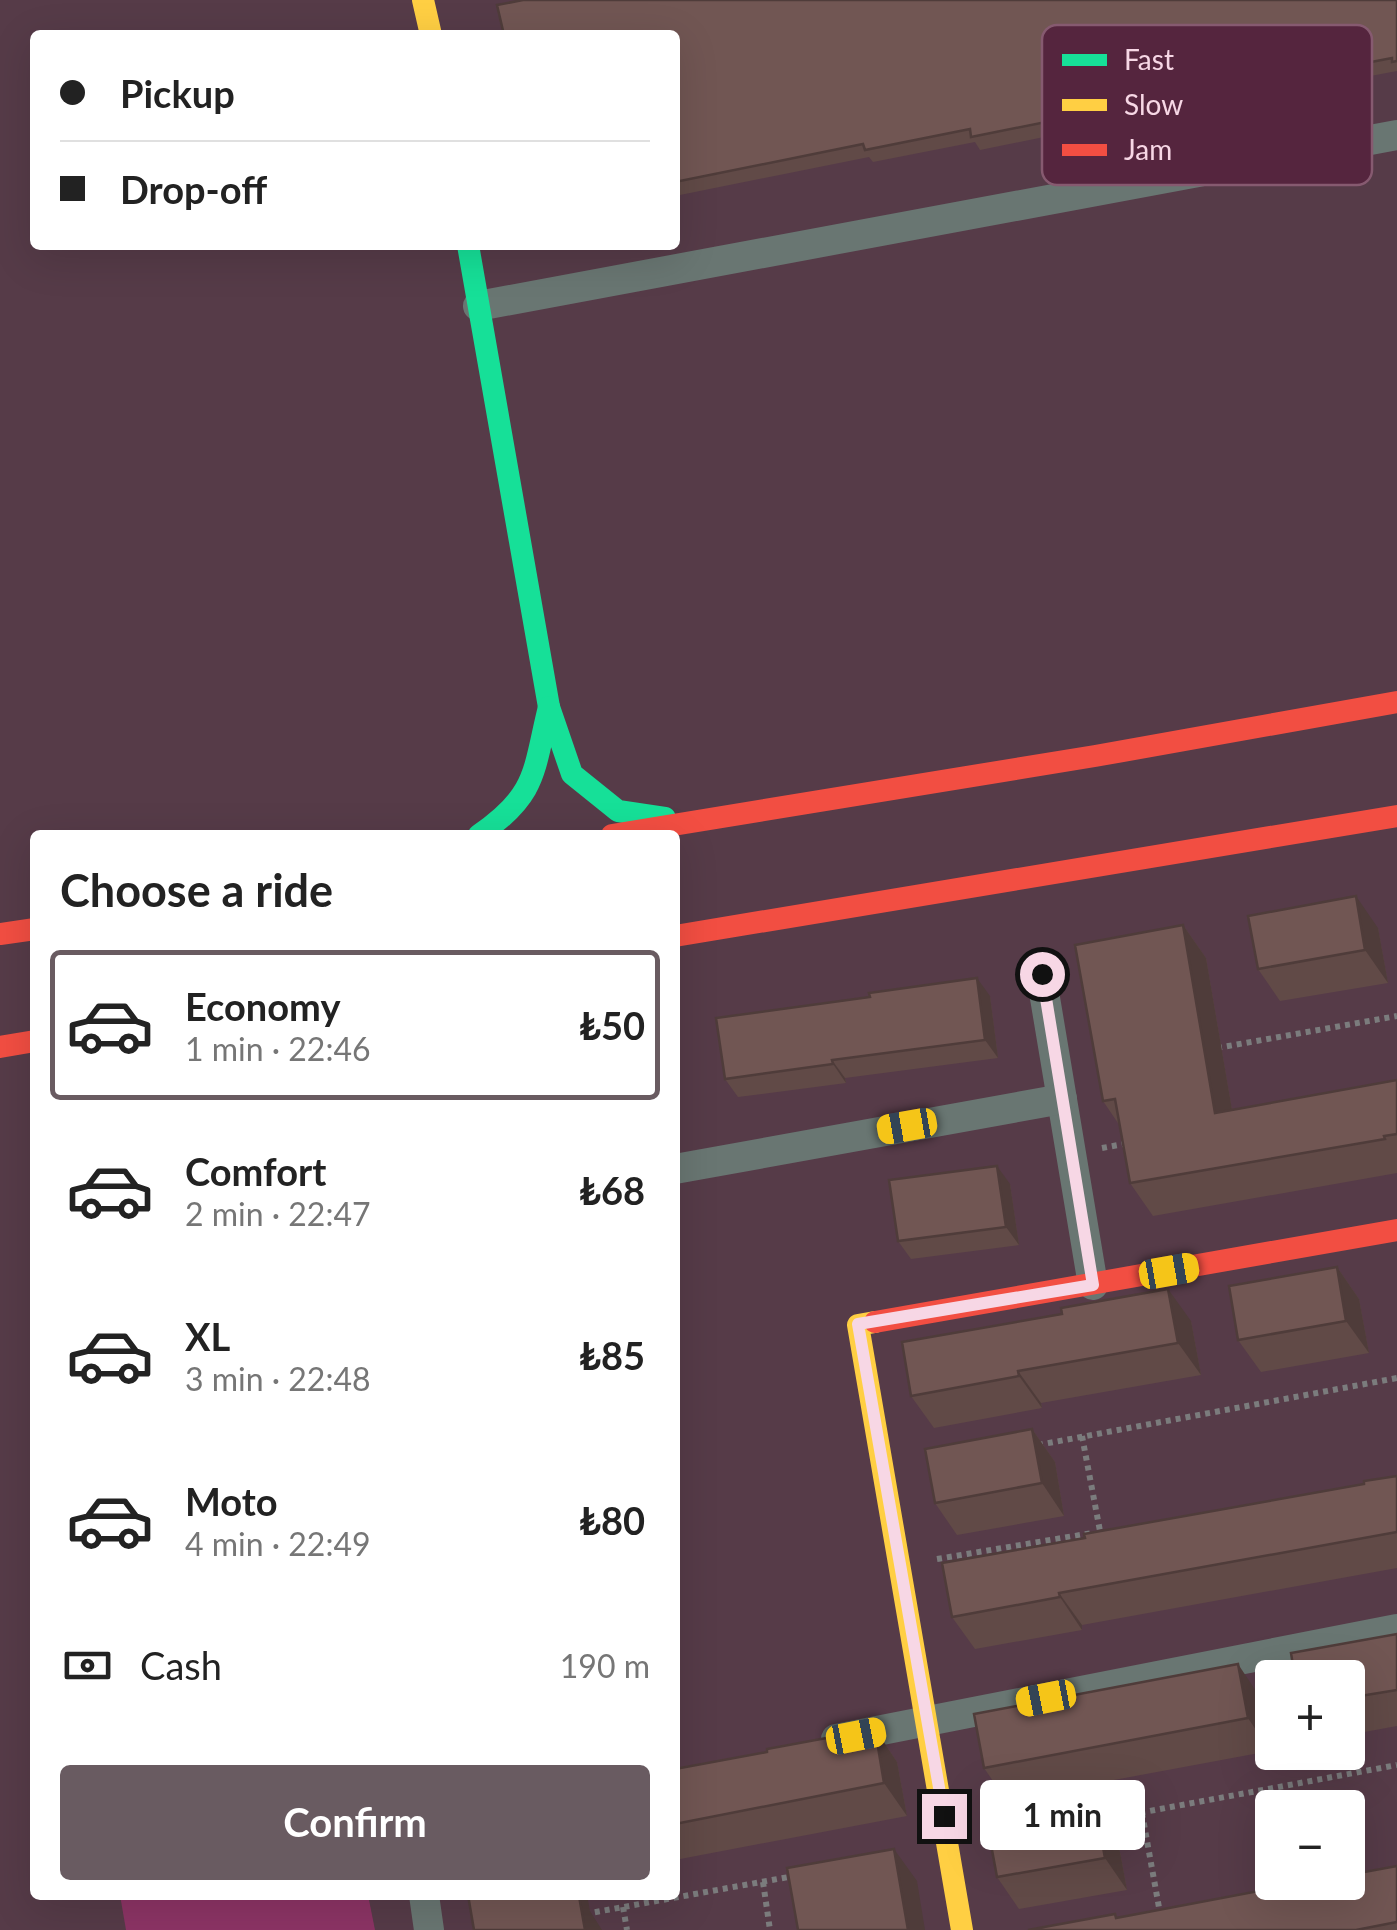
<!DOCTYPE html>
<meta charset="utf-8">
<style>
:root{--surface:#fff;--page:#f2f2f2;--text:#222;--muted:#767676;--line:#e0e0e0;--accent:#695b61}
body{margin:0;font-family:Lato,sans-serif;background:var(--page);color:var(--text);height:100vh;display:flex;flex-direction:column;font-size:38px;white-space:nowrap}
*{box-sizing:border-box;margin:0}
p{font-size:32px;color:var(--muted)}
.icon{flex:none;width:55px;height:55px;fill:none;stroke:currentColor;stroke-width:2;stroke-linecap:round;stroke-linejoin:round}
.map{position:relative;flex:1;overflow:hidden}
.side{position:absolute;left:30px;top:830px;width:650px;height:1070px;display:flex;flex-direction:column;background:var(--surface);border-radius:10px;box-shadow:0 10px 40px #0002}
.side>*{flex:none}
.guide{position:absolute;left:30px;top:30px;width:650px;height:220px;border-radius:10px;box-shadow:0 10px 40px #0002;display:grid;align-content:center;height:220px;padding:0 30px;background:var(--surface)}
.fabs{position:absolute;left:1255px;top:1660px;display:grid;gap:20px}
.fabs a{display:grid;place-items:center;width:110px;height:110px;border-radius:10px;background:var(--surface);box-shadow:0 10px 40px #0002;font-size:50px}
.end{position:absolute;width:45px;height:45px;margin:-22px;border:12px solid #f7d7e5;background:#111;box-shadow:0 0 0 5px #111}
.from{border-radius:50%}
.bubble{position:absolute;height:70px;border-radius:10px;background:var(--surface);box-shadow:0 10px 40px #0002;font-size:32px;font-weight:700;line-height:70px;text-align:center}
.car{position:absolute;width:30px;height:60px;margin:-30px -15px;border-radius:12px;box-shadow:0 0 8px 2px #0007;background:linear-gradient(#f5c518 24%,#345 0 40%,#f5c518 0 76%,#345 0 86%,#f5c518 0)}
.guide b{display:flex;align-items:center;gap:35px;height:95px;font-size:38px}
.guide b+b{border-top:2px solid var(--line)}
.guide i{width:25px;height:25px;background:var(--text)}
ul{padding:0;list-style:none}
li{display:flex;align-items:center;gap:30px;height:150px;margin:0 20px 15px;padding:0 10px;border:5px solid transparent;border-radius:10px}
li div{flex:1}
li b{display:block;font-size:38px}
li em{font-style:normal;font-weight:700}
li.on{border-color:var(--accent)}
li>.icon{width:90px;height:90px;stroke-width:1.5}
h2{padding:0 30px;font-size:45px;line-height:120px}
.pay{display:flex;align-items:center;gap:25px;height:110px;padding:0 30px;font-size:38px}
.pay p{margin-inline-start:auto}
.cta{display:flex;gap:20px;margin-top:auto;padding:20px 30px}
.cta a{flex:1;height:115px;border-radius:10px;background:var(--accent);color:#fff;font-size:40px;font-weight:700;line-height:115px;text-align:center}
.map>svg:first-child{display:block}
</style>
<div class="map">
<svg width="1397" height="1930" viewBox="0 0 1397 1930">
<rect width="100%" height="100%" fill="#563b48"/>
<polygon fill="#8c3465" points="120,1895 368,1895 375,1930 126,1930"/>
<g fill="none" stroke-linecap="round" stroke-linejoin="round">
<g stroke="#7b7c7d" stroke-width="6" stroke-dasharray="5 5" stroke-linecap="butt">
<polyline points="1217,1048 1397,1016"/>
<polyline points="1102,1148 1129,1143"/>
<polyline points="1082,1436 1100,1531"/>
<polyline points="1038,1445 1397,1378"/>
<polyline points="937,1559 1092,1533"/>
<polyline points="1142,1813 1160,1913"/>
<polyline points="1101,1820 1397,1765"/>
<polyline points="763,1882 770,1930"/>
<polyline points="623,1907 627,1930"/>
<polyline points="585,1914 794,1876"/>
</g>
<g stroke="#697672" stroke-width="30">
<polyline points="478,306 1397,135"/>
<polyline points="1041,974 1093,1285"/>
<polyline points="675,1169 1062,1099"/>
<polyline points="836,1739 1397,1629"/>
<polyline points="424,1895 429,1930"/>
</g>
<g stroke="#16e098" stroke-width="22">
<polyline points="468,245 549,707"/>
<path d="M479 835C538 794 533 772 549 707L572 774 618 811 665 818"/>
</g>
<g stroke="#ffcf43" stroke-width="22">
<polyline points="423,0 431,35"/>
<polyline points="875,1322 858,1325 962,1930"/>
</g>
<g stroke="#f24e42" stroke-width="22">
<polyline points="612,835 1095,756 1397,702"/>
<polyline points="0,934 35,929"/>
<polyline points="675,936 1397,816"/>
<polyline points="0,1047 35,1041"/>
<polyline points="875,1322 1397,1230"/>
</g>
</g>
<g fill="#614a47">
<polygon points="1397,0 1397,71 1291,91 1288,87 980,150 975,142 873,162 869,157 675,196 675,35"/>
<polygon points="1183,925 1206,958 1232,1110 1397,1080 1397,1173 1153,1216 1130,1183 1120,1126 1103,1101"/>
<polygon points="1378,928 1388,983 1280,1001 1258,969"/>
<polygon points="990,996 998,1058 845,1078 846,1083 738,1097 725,1079"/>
<polygon points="1010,1184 1019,1245 911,1259 898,1241"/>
<polygon points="1337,1267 1359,1299 1369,1353 1261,1372 1238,1340"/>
<polygon points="1191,1321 1201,1375 1041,1403 1042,1408 934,1428 911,1396"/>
<polygon points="1032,1429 1055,1462 1064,1516 957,1535 935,1503"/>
<polygon points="1397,1476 1397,1568 1082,1625 1082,1630 975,1649 952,1617 1085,1538 1364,1484"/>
<polygon points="1397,1634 1397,1726 1348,1735 1348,1678"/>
<polygon points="1260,1697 1270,1751 1006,1800 984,1768"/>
<polygon points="875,1729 897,1762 907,1816 675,1860 675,1769 767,1752"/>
<polygon points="1117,1836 1127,1890 1019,1909 997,1877"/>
<polygon points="1397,1866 1397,1930 1028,1930 1115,1914 1117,1918"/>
</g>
<g fill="#4f3c3a">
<polygon points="1356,896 1378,928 1388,983 1365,950"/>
<polygon points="1183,925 1206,958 1238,1145 1215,1113"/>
<polygon points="977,978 990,996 998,1058 985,1040"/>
<polygon points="832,1060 845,1078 846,1083 833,1064"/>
<polygon points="997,1166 1010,1184 1019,1245 1006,1227"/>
<polygon points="1337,1267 1359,1299 1369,1353 1346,1321"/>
<polygon points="1168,1289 1191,1321 1201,1375 1178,1343"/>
<polygon points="1018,1371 1041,1403 1042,1408 1019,1376"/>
<polygon points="1032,1429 1055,1462 1064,1516 1042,1483"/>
<polygon points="1059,1593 1082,1625 1082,1630 1060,1597"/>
<polygon points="1238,1664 1260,1697 1270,1751 1248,1718"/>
<polygon points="875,1729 897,1762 907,1816 884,1783"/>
<polygon points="1095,1804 1117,1836 1127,1890 1105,1858"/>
<polygon points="894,1849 917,1881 925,1930 908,1930"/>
<polygon points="570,1895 587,1895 590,1911 602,1930 585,1930"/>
</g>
<g fill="#715653" stroke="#4f3c3a" stroke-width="2.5">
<polygon points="523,0 1397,0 1397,61 1392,62 1392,58 1282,79 1281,75 971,137 970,129 865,150 863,144 675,182 675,35 504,35 497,5"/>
<polygon points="1356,896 1365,950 1258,969 1248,916"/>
<polygon points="1183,925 1215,1113 1397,1080 1397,1134 1384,1136 1385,1139 1130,1183 1115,1099 1103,1101 1075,945"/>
<polygon points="977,978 985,1040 832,1060 833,1064 725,1079 716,1018 870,997 869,993"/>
<polygon points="997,1166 1006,1227 898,1241 889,1180"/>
<polygon points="1337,1267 1346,1321 1238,1340 1229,1286"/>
<polygon points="1168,1289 1178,1343 1018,1371 1019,1376 911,1396 902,1342 1062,1314 1061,1308"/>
<polygon points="1032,1429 1042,1483 935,1503 925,1449"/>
<polygon points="1397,1476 1397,1532 1059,1593 1060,1597 952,1617 942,1563 1085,1538 1084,1534 1364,1484 1364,1481"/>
<polygon points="1397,1634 1397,1690 1348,1698 1348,1678 1295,1678 1291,1653"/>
<polygon points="1238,1664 1248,1718 984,1768 974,1714"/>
<polygon points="875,1729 884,1783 675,1824 675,1769 767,1752 767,1749"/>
<polygon points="1095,1804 1105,1858 997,1877 987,1823"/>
<polygon points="894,1849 908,1930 798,1930 787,1868"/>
<polygon points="1397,1866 1397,1922 1356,1930 1028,1930 1115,1914 1116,1918 1307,1882 1348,1882 1348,1875"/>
<polygon points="468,1895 570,1895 571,1897 579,1896 585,1930 474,1930"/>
</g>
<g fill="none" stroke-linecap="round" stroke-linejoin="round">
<polyline stroke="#f7d7e5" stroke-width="12" points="944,1816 858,1324 1093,1285 1042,974"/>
</g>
<rect x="1042" y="25" width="330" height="160" rx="15" fill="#55253e" stroke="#865a70" stroke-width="2.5"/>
<rect x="1062" y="54" width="45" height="12" fill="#16e098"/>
<rect x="1062" y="99" width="45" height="12" fill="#ffcf43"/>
<rect x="1062" y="144" width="45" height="12" fill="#f24e42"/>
<g font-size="28" fill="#f7d7e5">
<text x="1124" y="70">Fast</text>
<text x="1124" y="115">Slow</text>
<text x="1124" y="160">Jam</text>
</g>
</svg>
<div class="fabs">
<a>+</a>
<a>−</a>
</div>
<i class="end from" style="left:1042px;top:974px"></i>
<i class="end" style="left:944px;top:1816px"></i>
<div class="bubble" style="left:980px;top:1780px;width:165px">1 min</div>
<i class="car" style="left:907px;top:1126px;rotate:260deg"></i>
<i class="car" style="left:1169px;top:1271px;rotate:80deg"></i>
<i class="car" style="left:1046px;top:1698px;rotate:259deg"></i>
<i class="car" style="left:856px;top:1736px;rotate:79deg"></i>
<div class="guide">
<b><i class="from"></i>Pickup</b>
<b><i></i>Drop-off</b>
</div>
<section class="side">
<h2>Choose a ride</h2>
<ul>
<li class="on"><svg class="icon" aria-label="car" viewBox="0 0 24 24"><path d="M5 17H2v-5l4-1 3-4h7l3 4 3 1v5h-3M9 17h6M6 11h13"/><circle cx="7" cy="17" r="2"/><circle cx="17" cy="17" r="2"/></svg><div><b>Economy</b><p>1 min · 22:46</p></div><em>₺50</em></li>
<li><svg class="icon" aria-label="car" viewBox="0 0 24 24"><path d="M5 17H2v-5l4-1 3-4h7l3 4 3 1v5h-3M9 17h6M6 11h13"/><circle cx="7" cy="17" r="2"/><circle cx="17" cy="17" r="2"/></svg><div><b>Comfort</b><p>2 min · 22:47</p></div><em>₺68</em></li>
<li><svg class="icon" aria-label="car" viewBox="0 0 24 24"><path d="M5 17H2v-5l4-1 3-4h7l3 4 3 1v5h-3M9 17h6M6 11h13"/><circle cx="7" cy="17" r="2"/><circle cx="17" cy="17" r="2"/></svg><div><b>XL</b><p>3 min · 22:48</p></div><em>₺85</em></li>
<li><svg class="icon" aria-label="car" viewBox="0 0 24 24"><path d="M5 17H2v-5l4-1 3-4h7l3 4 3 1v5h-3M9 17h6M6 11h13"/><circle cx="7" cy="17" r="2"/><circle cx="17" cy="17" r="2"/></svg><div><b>Moto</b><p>4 min · 22:49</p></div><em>₺80</em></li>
</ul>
<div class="pay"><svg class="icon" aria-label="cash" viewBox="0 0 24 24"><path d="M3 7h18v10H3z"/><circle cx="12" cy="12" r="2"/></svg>Cash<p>190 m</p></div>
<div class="cta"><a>Confirm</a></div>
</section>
</div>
